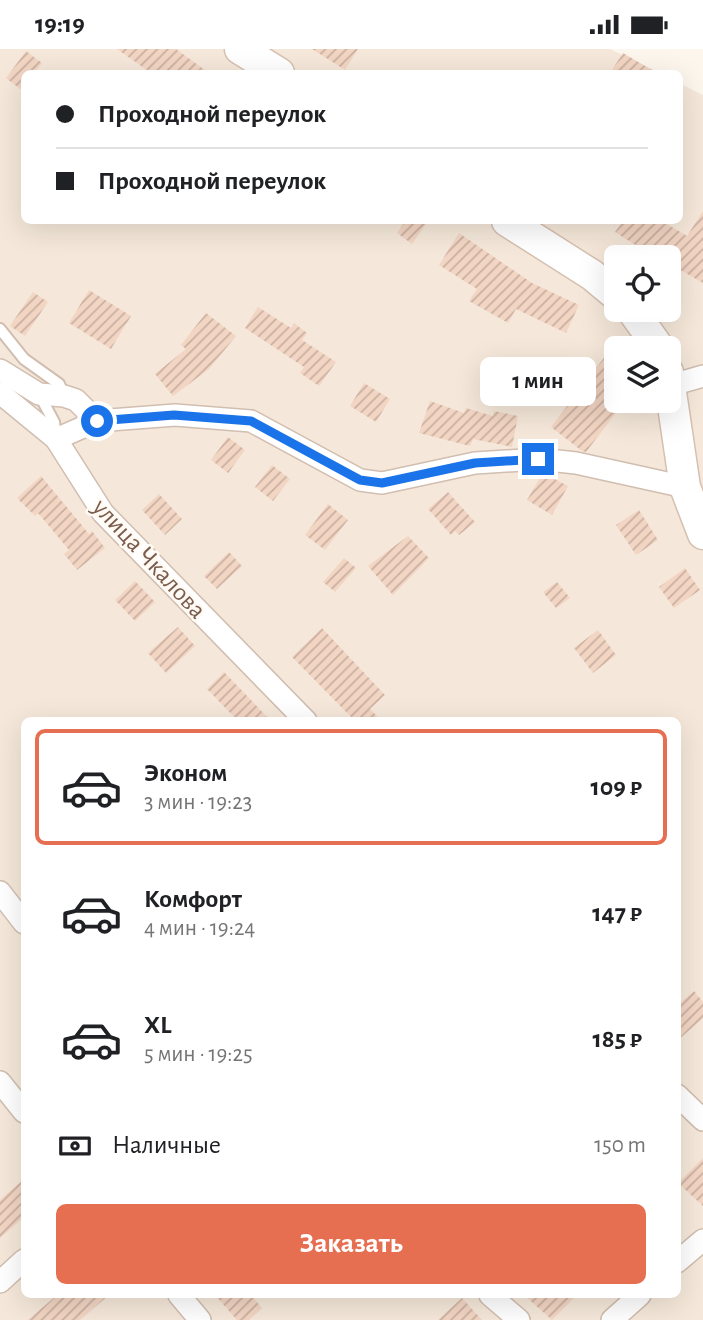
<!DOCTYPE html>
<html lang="ru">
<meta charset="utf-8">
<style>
:root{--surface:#fff;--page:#f2f2f2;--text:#202124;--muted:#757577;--line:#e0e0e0;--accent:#e76f51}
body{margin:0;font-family:"Alegreya Sans",sans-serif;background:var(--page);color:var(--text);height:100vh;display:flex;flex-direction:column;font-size:26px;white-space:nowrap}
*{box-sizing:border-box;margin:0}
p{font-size:23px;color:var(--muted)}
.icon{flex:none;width:38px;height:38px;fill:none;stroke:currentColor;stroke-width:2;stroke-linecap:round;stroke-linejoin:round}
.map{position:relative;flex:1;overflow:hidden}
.details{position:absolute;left:21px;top:668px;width:660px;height:581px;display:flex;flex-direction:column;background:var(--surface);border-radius:10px;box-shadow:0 7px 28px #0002}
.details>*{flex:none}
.hud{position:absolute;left:21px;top:21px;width:662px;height:154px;border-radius:10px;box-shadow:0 7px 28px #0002;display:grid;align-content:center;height:154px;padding:0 35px;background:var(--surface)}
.fabs{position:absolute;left:604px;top:196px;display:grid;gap:14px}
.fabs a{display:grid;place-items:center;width:77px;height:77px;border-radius:10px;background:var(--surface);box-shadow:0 7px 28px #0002;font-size:35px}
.end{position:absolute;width:32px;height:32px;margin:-16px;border:9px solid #1a73e8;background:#fff;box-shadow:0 0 0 4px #fff}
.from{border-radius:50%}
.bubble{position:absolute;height:49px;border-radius:10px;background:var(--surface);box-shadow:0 7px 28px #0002;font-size:23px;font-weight:700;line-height:49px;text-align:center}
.hud b{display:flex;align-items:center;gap:24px;height:66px;font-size:26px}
.hud b+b{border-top:2px solid var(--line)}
.hud i{width:18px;height:18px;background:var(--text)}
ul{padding:12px 0 0;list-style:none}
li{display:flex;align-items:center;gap:21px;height:116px;margin:0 14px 10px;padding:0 21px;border:4px solid transparent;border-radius:10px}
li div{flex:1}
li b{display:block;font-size:26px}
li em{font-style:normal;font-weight:700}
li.active{border-color:var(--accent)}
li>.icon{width:63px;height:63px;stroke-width:1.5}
.pay{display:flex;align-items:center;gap:18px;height:77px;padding:0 35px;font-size:26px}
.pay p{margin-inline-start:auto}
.button{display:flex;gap:14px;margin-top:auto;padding:14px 35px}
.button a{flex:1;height:80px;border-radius:10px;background:var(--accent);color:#fff;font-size:28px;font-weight:700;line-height:80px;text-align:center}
.status{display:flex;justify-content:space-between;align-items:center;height:49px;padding:0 35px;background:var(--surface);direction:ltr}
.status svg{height:19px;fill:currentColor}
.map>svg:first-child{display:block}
</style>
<div class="status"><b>19:19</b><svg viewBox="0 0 49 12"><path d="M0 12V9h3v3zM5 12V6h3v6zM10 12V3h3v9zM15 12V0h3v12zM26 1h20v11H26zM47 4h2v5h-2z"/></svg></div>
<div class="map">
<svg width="703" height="1271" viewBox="0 0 703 1271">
<defs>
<pattern id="building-hatch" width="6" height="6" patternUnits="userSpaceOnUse" patternTransform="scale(1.75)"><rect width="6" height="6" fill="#f3d5c3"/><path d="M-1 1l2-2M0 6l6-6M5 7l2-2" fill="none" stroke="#cab0a1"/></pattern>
</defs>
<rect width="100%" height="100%" fill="#fdf6ec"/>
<path fill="#f5e8da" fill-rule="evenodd" d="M0 0H610L660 24H24V172H679V34L703 46V1271H0ZM616 208H668V261H616ZM616 299H668V352H616ZM24 672H677V1246H24Z"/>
<g fill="url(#building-hatch)">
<polygon points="117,0 176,0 209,24 151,24"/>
<polygon points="312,0 358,0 345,21"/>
<polygon points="26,2 42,14 34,24 24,24 24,43 6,29"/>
<polygon points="623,4 657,24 610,24"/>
<polygon points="703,162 703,234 668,214 668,208 659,208 640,199 615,183 623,172 662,172 687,187"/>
<polygon points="405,172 428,172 412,195 397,184"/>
<polygon points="459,184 532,234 579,256 566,284 516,260 508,274 469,252 477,240 439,216"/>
<polygon points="89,241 131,267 111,300 69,274"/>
<polygon points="33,243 48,253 25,287 10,277"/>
<polygon points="258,258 291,279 294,274 307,284 302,291 336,313 319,337 300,324 304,318 245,279"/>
<polygon points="206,264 236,287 209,320 173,347 155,325 186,300 181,296"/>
<polygon points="616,293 616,352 625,352 586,403 582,402 551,378"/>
<polygon points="364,334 390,350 376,373 350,357"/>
<polygon points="430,352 464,364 466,359 493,367 494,362 518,367 512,398 473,390 470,397 419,384"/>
<polygon points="228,388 245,401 228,424 211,411"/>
<polygon points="272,416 290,430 273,452 255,438"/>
<polygon points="543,424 568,437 552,466 527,451"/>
<polygon points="41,427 89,485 92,482 105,499 77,521 64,505 69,501 38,464 35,467 17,449"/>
<polygon points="448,443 475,473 459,486 455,482 451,486 428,460"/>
<polygon points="159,445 182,470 165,486 142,461"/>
<polygon points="328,455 348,471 325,501 305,486"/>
<polygon points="639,461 658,491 636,506 616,476"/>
<polygon points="408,487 429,509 393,546 368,517"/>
<polygon points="229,503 242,517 217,540 204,527"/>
<polygon points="344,509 356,519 335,543 323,533"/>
<polygon points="685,519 700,541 674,559 659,538"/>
<polygon points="135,532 155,553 135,572 115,551"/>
<polygon points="557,533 570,549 556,559 543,543"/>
<polygon points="178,578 195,597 166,624 148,604"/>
<polygon points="322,579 385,646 370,660 382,672 355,672 292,608"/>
<polygon points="598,581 616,606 593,624 574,599"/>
<polygon points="224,623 271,672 238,672 207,640"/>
<polygon points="694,942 703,953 703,969 677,992 677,957"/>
<polygon points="703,1109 703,1157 678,1134"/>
<polygon points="24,1130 24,1168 0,1189 0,1151"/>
<polygon points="57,1246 109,1246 80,1271 28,1271"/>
<polygon points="215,1246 251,1246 262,1259 249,1271 237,1271"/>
<polygon points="524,1246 577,1246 552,1271"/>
<polygon points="462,1249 482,1271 438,1271"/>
</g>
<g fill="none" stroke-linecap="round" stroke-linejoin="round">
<g stroke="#d1beb0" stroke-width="14">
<g id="lane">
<polyline points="0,280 24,310 59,335 64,347"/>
<polyline points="39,345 54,373 56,387"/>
</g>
</g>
<g stroke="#d1beb0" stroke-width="24">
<g id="street">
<polyline points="0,321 39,345 64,347 76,351 97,372"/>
<polyline points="672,336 703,327"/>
<polyline points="0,344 56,390 103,464 306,672"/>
<polyline points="56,390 97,372 175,366 251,372 360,431 382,434 475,414 539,410 576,414 685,438"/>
<polyline points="0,843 24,874"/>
<polyline points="0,1033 24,1063"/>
<polyline points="677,1046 703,1071"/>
<polyline points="677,1213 703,1191"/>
<polyline points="0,1233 24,1211"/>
<polyline points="179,1246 200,1271"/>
<polyline points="490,1246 519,1271"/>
<polyline points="612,1271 640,1246"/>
</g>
</g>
<g stroke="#d6c0b0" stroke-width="33">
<g id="secondary">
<polyline points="240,0 279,24"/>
<polyline points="507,172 592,226 616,246"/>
<polyline points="632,261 659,299"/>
<polyline points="668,323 685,438 703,485"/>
</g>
</g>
<use href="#lane" stroke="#fff" stroke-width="10"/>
<use href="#street" stroke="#fff" stroke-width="21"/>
<use href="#secondary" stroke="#fff" stroke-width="30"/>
</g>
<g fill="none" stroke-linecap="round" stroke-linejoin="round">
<polyline stroke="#1a73e8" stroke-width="9" points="97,372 174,366 251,372 360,431 382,434 475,414 538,410"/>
</g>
<g text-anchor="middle" stroke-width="5" stroke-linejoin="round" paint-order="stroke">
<g font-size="26" fill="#7a5c4d" stroke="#fffaf3">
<text transform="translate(150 509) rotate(47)" y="9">улица Чкалова</text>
</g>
</g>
</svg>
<div class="fabs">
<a><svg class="icon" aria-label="locate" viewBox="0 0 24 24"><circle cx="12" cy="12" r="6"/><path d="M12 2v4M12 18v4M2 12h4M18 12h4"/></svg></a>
<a><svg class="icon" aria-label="layers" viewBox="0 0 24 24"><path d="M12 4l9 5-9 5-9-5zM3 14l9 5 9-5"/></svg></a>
</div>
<i class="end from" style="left:97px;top:372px"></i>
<i class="end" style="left:538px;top:410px"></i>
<div class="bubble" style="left:480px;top:308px;width:116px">1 мин</div>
<div class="hud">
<b><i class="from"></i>Проходной переулок</b>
<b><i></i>Проходной переулок</b>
</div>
<section class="details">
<ul>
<li class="active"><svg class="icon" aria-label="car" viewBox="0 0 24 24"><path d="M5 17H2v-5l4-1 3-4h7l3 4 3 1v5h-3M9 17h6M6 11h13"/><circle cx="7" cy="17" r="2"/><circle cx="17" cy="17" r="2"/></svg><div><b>Эконом</b><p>3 мин · 19:23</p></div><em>109 ₽</em></li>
<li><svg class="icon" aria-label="car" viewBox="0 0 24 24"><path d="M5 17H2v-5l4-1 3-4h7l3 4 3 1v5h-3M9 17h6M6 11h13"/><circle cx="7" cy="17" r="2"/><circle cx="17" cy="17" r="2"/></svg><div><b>Комфорт</b><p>4 мин · 19:24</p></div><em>147 ₽</em></li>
<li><svg class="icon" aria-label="car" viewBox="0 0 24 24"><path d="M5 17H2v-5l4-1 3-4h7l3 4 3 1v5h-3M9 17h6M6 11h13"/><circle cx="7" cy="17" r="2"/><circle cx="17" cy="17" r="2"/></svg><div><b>XL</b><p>5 мин · 19:25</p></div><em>185 ₽</em></li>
</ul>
<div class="pay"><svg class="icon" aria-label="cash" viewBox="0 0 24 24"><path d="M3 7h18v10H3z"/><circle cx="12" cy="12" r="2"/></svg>Наличные<p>150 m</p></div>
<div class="button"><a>Заказать</a></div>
</section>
</div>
